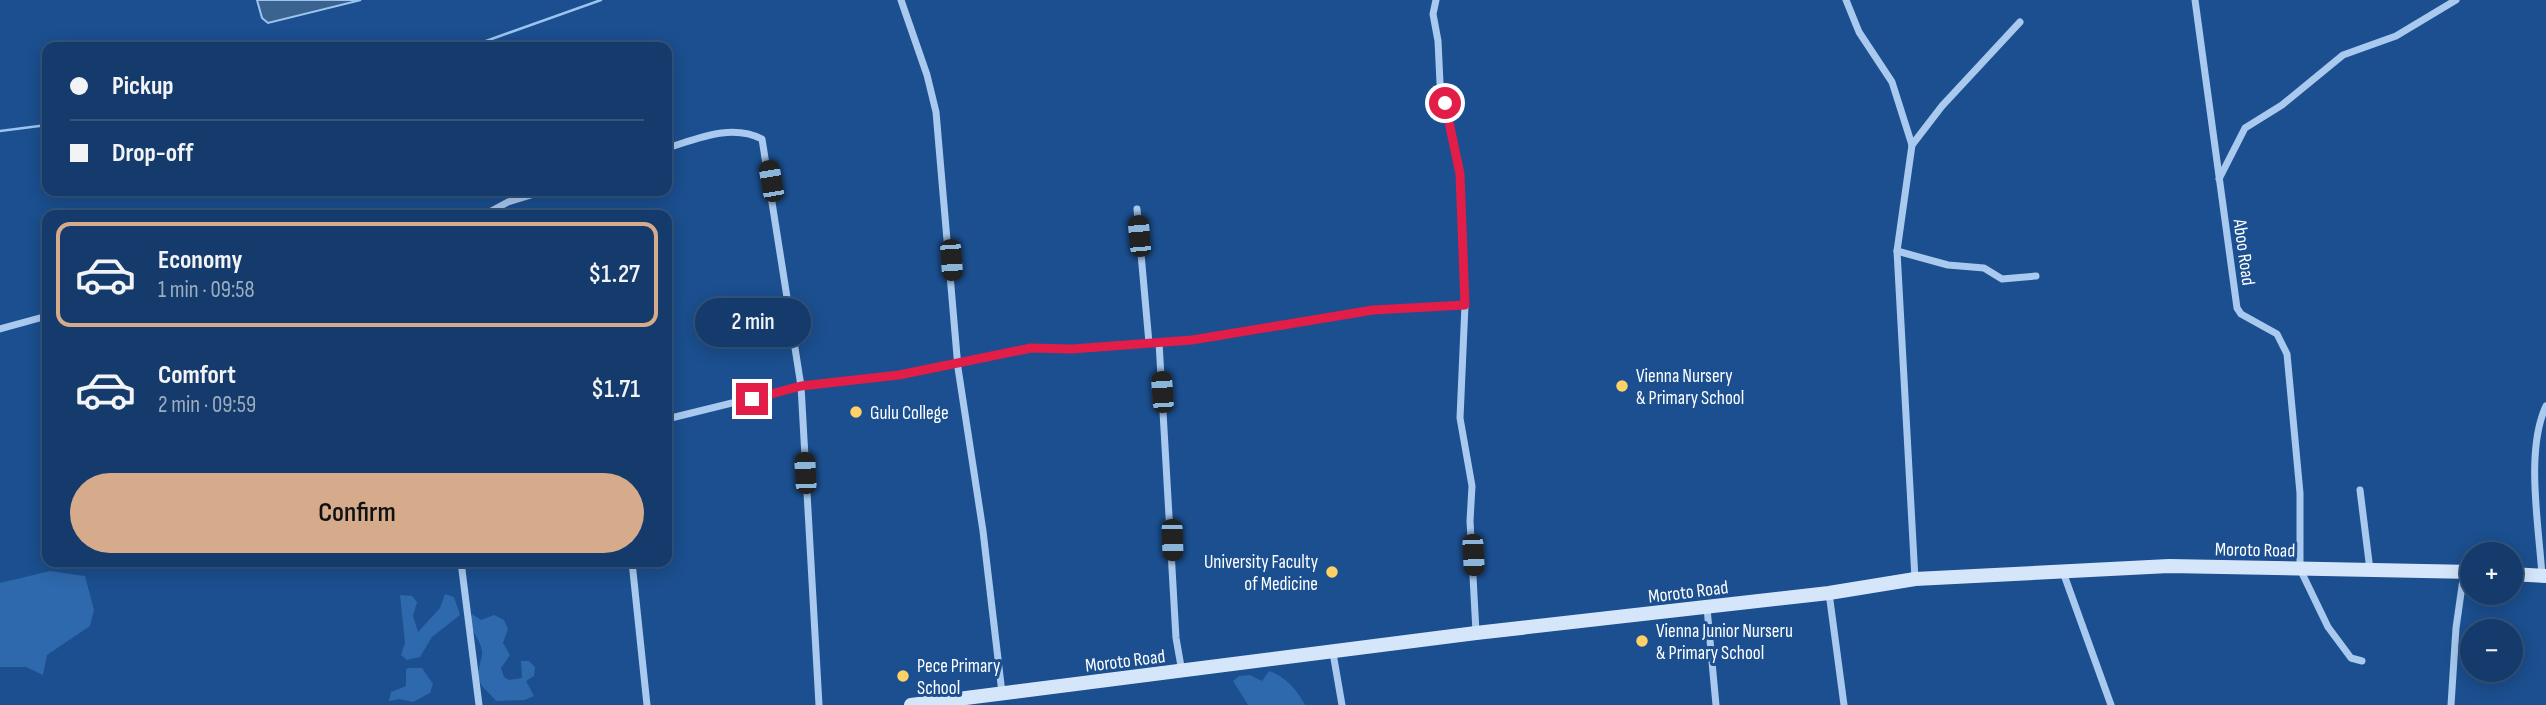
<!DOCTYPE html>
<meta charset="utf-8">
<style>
:root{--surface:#143b6b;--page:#1d4271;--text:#f1f3f6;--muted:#9dadc1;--line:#33557e;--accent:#d6ab8b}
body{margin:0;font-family:"Sofia Sans Condensed",sans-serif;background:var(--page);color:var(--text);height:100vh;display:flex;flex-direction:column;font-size:26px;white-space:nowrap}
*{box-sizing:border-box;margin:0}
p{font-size:23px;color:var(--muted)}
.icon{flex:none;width:38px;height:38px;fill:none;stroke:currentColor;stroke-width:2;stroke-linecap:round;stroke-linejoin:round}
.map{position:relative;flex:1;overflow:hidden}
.panel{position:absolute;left:42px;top:210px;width:630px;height:357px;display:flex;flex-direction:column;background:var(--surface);border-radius:14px;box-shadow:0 4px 18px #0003,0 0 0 2px var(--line)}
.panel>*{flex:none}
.banner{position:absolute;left:42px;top:42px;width:630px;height:154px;border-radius:14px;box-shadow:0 4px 18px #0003,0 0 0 2px var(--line);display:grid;align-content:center;height:154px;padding:0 28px;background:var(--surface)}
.fabs{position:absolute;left:2460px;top:542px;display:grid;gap:14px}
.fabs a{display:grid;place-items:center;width:63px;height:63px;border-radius:50%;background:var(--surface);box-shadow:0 4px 18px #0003,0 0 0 2px var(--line);font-size:35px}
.end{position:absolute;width:32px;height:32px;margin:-16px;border:9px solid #e11d48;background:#fff;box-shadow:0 0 0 4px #fff}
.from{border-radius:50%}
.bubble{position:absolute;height:49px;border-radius:24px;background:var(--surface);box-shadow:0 4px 18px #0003,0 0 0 2px var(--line);font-size:23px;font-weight:600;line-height:49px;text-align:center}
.car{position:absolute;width:21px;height:42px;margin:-21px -10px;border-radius:9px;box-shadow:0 0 5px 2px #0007;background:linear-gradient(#222 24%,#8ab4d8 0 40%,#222 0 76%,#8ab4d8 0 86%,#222 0)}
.banner b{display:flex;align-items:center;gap:24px;height:66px;font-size:26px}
.banner b+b{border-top:2px solid var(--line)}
.banner i{width:18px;height:18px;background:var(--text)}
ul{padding:12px 0 0;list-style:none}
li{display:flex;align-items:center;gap:21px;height:105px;margin:0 14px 10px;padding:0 14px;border:4px solid transparent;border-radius:14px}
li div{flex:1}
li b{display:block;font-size:26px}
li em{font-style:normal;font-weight:600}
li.on{border-color:var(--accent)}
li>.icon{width:63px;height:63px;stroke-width:1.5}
.primary-button{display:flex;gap:14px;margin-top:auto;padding:14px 28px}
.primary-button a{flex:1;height:80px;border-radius:42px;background:var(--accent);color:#111;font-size:28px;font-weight:600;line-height:80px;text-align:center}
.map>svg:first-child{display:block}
</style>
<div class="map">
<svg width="2546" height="705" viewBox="0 0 2546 705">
<rect width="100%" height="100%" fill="#1b4f8f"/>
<g fill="#2e69ad">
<polygon points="50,571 85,576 94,610 90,626 47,655 43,675 26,667 0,667 0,583"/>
<polygon points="445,594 454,597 460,615 432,637 420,657 407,660 401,655 405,643 400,595 412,596 417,602 413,616 418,632 440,608"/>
<path d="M472 614 481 620 494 615 504 620 508 629 503 643 510 655 501 668 504 677 509 680 522 678 521 661H529L535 667 534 676 526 681 534 696 525 700 496 701C492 695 484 690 481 684 474 671 483 662 482 651 480 637 466 629 472 614Z"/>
<polygon points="409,668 422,668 433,684 430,693 413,702 400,699 389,701 391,692 406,686 406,669"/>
<path d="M1269 671C1286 677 1297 690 1305 705H1248L1233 681 1239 676 1250 675 1262 681Z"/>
</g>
<polygon fill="#3c6290" stroke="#9cc4f0" stroke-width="2" points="257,0 361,0 268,23 262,18"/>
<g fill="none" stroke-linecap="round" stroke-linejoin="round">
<g stroke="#9cc4f0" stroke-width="2.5">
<polyline points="441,47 486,41 601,0"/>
<polyline points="0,131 47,125"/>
</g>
<g stroke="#a9c9ee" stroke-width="7">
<polyline points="901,0 927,75 936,112 958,368 983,531 1002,693"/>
<polyline points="1436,0 1433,14 1438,41 1440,83 1460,174 1465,305 1460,418 1472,486 1470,521 1476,632"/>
<polyline points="1846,0 1859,32 1892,82 1912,145 1897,251 1915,579"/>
<polyline points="2195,0 2237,308 2241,314 2277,334 2287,354 2300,493 2300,569 2328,627 2351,658 2362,661"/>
<polyline points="1912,145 1942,106 2020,22"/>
<path d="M667 148C697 139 731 123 762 139L801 386 819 705"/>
<polyline points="2219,179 2245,128 2282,105 2343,55 2396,36 2456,0"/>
<polyline points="1137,209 1149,343"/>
<polyline points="276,215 282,212"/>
<polyline points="484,215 508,202 544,191"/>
<polyline points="1897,251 1948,265 1984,268 2002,279 2036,276"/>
<polyline points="0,329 47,316"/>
<polyline points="1159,342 1176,638 1182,672"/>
<polyline points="667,419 801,386 899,375 1031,348 1072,349 1192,340 1373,310 1465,305"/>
<polyline points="2360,490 2370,570"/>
<polyline points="461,562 479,705"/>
<polyline points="632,562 647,705"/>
<polyline points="2063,572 2111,705"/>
<path d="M2542 576C2539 526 2525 451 2546 406"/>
<polyline points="1829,593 1844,705"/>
<polyline points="1707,608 1716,705"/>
<polyline points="1333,653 1342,705"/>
<polyline points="2451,705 2456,628 2464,572"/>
</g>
<g stroke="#d6e6fa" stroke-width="14">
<polyline points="2511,574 2546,576"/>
<polyline points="911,705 1476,633 1829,593 1915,579 2169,566 2473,572"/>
</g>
</g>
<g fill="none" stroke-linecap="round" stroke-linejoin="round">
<polyline stroke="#e11d48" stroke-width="9" points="752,399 801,386 899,375 1031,348 1072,349 1192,340 1373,310 1465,305 1460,174 1445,103"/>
</g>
<g fill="#ffd166" stroke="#1b4f8f" stroke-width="2.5">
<circle cx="1622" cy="386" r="7"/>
<circle cx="856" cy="412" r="7"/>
<circle cx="1332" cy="572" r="7"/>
<circle cx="1642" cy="641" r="7"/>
<circle cx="903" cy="676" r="7"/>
</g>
<g text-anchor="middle" stroke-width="6" stroke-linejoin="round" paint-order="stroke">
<g font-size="19" fill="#fff" stroke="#1b4f8f">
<text transform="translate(2245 252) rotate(82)" y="7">Aboo Road</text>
<text transform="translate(2255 549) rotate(1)" y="7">Moroto Road</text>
<text transform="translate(1688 591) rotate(-7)" y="7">Moroto Road</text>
<text transform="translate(1125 660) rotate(-7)" y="7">Moroto Road</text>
</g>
<g font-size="19" fill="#fff" stroke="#1b4f8f" text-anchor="start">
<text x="1636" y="382">Vienna Nursery<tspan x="1636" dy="22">&amp; Primary School</tspan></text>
<text x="870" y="419">Gulu College</text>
<text x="1318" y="568" text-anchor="end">University Faculty<tspan x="1318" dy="22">of Medicine</tspan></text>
<text x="1656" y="637">Vienna Junior Nurseru<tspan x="1656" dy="22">&amp; Primary School</tspan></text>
<text x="917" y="672">Pece Primary<tspan x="917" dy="22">School</tspan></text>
</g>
</g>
</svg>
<div class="fabs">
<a>+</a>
<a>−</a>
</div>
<i class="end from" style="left:1445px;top:103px"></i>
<i class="end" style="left:752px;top:399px"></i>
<div class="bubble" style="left:695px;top:298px;width:116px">2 min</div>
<i class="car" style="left:771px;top:181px;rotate:350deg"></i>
<i class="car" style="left:1139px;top:236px;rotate:355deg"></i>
<i class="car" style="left:951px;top:260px;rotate:176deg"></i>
<i class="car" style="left:1162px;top:392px;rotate:356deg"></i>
<i class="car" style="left:805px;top:473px;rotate:357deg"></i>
<i class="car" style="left:1172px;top:540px;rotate:178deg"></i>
<i class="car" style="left:1473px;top:555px;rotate:177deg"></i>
<div class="banner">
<b><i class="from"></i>Pickup</b>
<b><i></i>Drop-off</b>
</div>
<section class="panel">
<ul>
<li class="on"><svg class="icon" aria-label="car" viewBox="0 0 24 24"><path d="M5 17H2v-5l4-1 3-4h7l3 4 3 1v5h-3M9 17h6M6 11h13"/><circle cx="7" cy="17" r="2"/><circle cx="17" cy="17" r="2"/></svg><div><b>Economy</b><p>1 min · 09:58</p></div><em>$1.27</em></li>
<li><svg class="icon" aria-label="car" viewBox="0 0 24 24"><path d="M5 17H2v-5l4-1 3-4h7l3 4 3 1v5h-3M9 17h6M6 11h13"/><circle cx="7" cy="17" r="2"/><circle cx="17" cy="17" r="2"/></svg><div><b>Comfort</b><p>2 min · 09:59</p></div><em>$1.71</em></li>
</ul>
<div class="primary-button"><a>Confirm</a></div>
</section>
</div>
